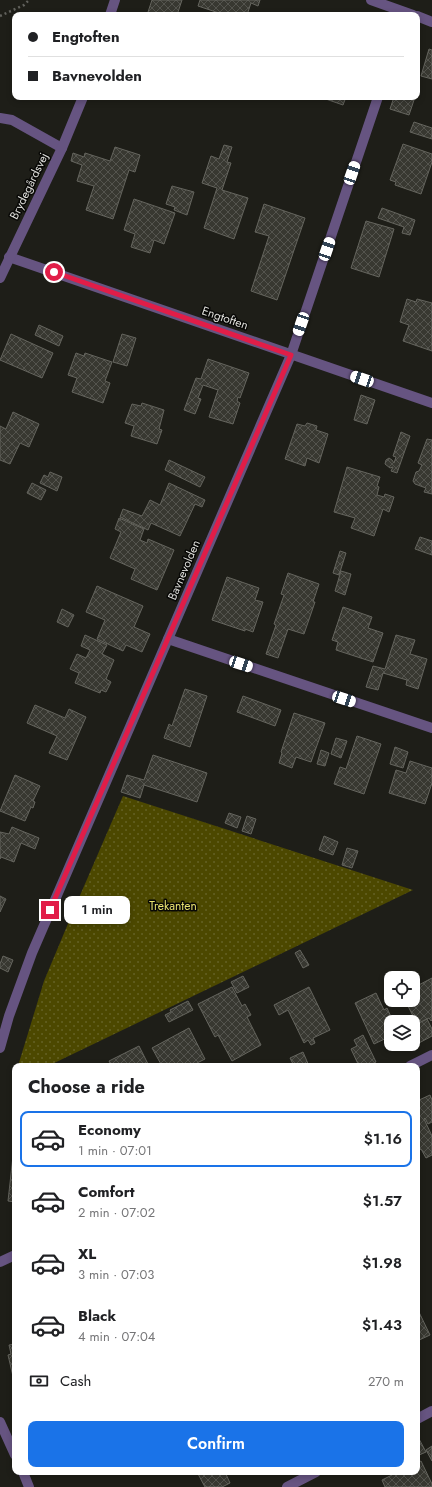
<!DOCTYPE html>
<meta charset="utf-8">
<style>
:root{--surface:#fff;--page:#f2f2f2;--text:#202124;--muted:#757577;--line:#e0e0e0;--accent:#1a73e8}
body{margin:0;font-family:Jost,sans-serif;background:var(--page);color:var(--text);height:100vh;display:flex;flex-direction:column;font-size:15px;white-space:nowrap}
*{box-sizing:border-box;margin:0}
p{font-size:13px;color:var(--muted)}
.icon{flex:none;width:22px;height:22px;fill:none;stroke:currentColor;stroke-width:2;stroke-linecap:round;stroke-linejoin:round}
.map{position:relative;flex:1;overflow:hidden}
.side{position:absolute;left:12px;top:1063px;width:408px;height:412px;display:flex;flex-direction:column;background:var(--surface);border-radius:8px;box-shadow:0 2px 6px #0003}
.side>*{flex:none}
.top-card{position:absolute;left:12px;top:12px;width:408px;height:88px;border-radius:8px;box-shadow:0 2px 6px #0003;display:grid;align-content:center;height:88px;padding:0 16px;background:var(--surface)}
.controls{position:absolute;left:384px;top:971px;display:grid;gap:8px}
.controls a{display:grid;place-items:center;width:36px;height:36px;border-radius:8px;background:var(--surface);box-shadow:0 2px 6px #0003;font-size:20px}
.end{position:absolute;width:18px;height:18px;margin:-9px;border:5px solid #e11d48;background:#fff;box-shadow:0 0 0 2px #fff}
.from{border-radius:50%}
.bubble{position:absolute;height:28px;border-radius:8px;background:var(--surface);box-shadow:0 2px 6px #0003;font-size:13px;font-weight:600;line-height:28px;text-align:center}
.car{position:absolute;width:12px;height:24px;margin:-12px -6px;border-radius:5px;box-shadow:0 0 3px 1px #0007;background:linear-gradient(#fff 24%,#345 0 40%,#fff 0 76%,#345 0 86%,#fff 0)}
.top-card b{display:flex;align-items:center;gap:14px;height:38px;font-size:15px}
.top-card b+b{border-top:1px solid var(--line)}
.top-card i{width:10px;height:10px;background:var(--text)}
ul{padding:0;list-style:none}
li{display:flex;align-items:center;gap:12px;height:56px;margin:0 8px 6px;padding:0 8px;border:2px solid transparent;border-radius:8px}
li div{flex:1}
li b{display:block;font-size:15px}
li em{font-style:normal;font-weight:600}
li.selected{border-color:var(--accent)}
li>.icon{width:36px;height:36px;stroke-width:1.5}
h2{padding:0 16px;font-size:18px;line-height:48px}
.pay{display:flex;align-items:center;gap:10px;height:44px;padding:0 16px;font-size:15px}
.pay p{margin-inline-start:auto}
.primary-button{display:flex;gap:8px;margin-top:auto;padding:8px 16px}
.primary-button a{flex:1;height:46px;border-radius:8px;background:var(--accent);color:#fff;font-size:16px;font-weight:600;line-height:46px;text-align:center}
.map>svg:first-child{display:block}
</style>
<div class="map">
<svg width="432" height="1487" viewBox="0 0 432 1487">
<defs>
<pattern id="green-dots" width="8" height="8" patternUnits="userSpaceOnUse"><rect width="8" height="8" fill="#4c4800"/><path d="M2 2h.1M6 6h.1" fill="none" stroke="#656225" stroke-width="1.8" stroke-linecap="round"/></pattern>
<pattern id="building-cross-hatch" width="8" height="8" patternUnits="userSpaceOnUse"><rect width="8" height="8" fill="#383831"/><path d="M0 0l8 8M0 8l8-8" fill="none" stroke="#54544e"/></pattern>
</defs>
<rect width="100%" height="100%" fill="#1e1e18"/>
<polygon fill="url(#green-dots)" points="123,796 413,890 48,1066 18,1066 44,981 75,907"/>
<g fill="url(#building-cross-hatch)" stroke="#65655e">
<polygon points="152,0 182,0 177,15 147,15"/>
<polygon points="200,0 260,0 258,6 251,3 247,15 225,15 198,6"/>
<polygon points="429,49 432,50 432,79 421,76"/>
<polygon points="320,97 346,97 343,105"/>
<polygon points="394,97 407,97 414,100 409,115 390,109"/>
<polygon points="414,122 432,128 432,139 410,132"/>
<polygon points="403,144 432,154 432,162 421,194 395,185 396,182 390,180"/>
<polygon points="224,145 232,147 227,162 231,163 222,190 248,198 234,239 204,228 217,188 202,183 211,156 219,159"/>
<polygon points="115,147 140,155 135,172 129,170 113,219 86,210 94,186 77,181 82,165 71,161 73,153 84,157 85,153 110,161"/>
<polygon points="172,186 194,192 187,215 174,210 175,207 166,204"/>
<polygon points="134,199 175,213 164,244 154,240 150,253 131,247 135,234 124,230"/>
<polygon points="264,204 305,218 277,300 251,291 269,236 255,232"/>
<polygon points="382,208 415,220 410,235 402,233 404,227 378,218"/>
<polygon points="366,221 394,229 379,277 351,268"/>
<polygon points="407,299 416,302 417,299 432,303 432,351 403,341 409,325 400,322"/>
<polygon points="39,325 63,336 59,346 35,335"/>
<polygon points="11,334 53,353 42,378 0,360"/>
<polygon points="122,334 136,338 127,366 113,362"/>
<polygon points="76,353 84,356 85,353 112,362 105,381 110,383 103,403 72,392 77,378 68,375"/>
<polygon points="208,359 249,373 240,398 238,397 237,401 240,403 233,424 209,417 218,390 203,385 198,398 201,399 195,414 184,410 196,378 201,379"/>
<polygon points="361,395 375,400 367,424 354,420"/>
<polygon points="142,403 164,410 159,429 162,430 157,444 131,436 134,426 125,423 132,404 141,406"/>
<polygon points="13,412 39,424 29,447 20,443 10,464 0,460 0,426 6,429"/>
<polygon points="307,423 317,426 316,430 328,434 319,463 307,458 305,466 285,459 297,424 305,426"/>
<polygon points="401,432 410,436 397,473 391,471 393,467 390,468 385,464 386,460 389,458 392,460 394,463 396,457 393,456"/>
<polygon points="427,439 432,440 432,494 424,492 426,488 415,484 413,481 416,472 419,471 422,465 418,463"/>
<polygon points="169,460 205,477 200,487 165,470"/>
<polygon points="347,467 380,477 377,486 379,487 377,495 384,497 385,494 394,497 389,512 383,509 374,536 351,528 355,518 334,512"/>
<polygon points="50,472 62,477 57,491 40,483 44,475 48,477"/>
<polygon points="32,483 46,490 41,500 27,493"/>
<polygon points="169,483 205,500 202,507 195,504 180,536 151,523 148,530 120,517 123,509 142,516 150,500 160,505"/>
<polygon points="119,518 144,529 140,540 147,543 148,539 174,550 157,590 131,579 135,569 110,558 121,532 115,529"/>
<polygon points="420,537 432,541 432,555 415,549"/>
<polygon points="340,551 346,553 339,575 333,573"/>
<polygon points="341,571 351,574 345,595 335,591"/>
<polygon points="288,573 319,584 313,602 315,602 304,634 288,629 278,658 266,654 276,625 274,624 284,595 281,594"/>
<polygon points="227,577 259,588 255,600 263,602 253,632 245,629 245,631 212,620"/>
<polygon points="97,586 143,606 134,627 150,634 142,652 126,645 123,651 97,639 105,620 86,612"/>
<polygon points="343,607 372,617 368,628 383,633 373,662 336,650 338,642 332,640"/>
<polygon points="62,609 74,615 68,627 57,622"/>
<polygon points="85,635 107,645 102,654 114,660 106,679 111,682 106,692 101,690 100,693 75,683 79,673 70,669 77,654 86,658 90,650 81,646"/>
<polygon points="396,635 415,640 410,654 427,659 418,689 406,685 407,680 383,673 378,690 366,687 373,666 385,669"/>
<polygon points="185,689 207,696 190,747 164,738 169,724 172,726"/>
<polygon points="243,696 281,710 275,726 237,712"/>
<polygon points="35,705 65,718 69,709 86,717 67,760 49,753 57,736 27,723"/>
<polygon points="294,713 325,723 311,762 296,757 292,768 279,763 282,753 281,752"/>
<polygon points="357,736 381,744 364,794 334,784 340,767 346,769"/>
<polygon points="336,738 347,741 341,758 331,754"/>
<polygon points="395,747 408,752 403,768 390,764"/>
<polygon points="321,750 329,753 325,766 317,764"/>
<polygon points="153,755 207,773 197,802 144,785 140,798 121,792 127,775 144,780"/>
<polygon points="410,761 432,768 432,783 425,804 389,793 396,770 406,773"/>
<polygon points="15,775 40,786 33,801 35,802 33,808 31,807 25,821 0,811"/>
<polygon points="229,813 241,817 237,828 225,823"/>
<polygon points="247,816 256,819 251,834 242,831"/>
<polygon points="12,827 39,838 35,849 21,843 14,862 1,857 0,859 0,832 9,834"/>
<polygon points="324,836 338,842 333,855 319,850"/>
<polygon points="347,848 358,851 352,868 342,865"/>
<polygon points="0,896 6,899 0,912"/>
<polygon points="300,950 309,965 303,968 295,953"/>
<polygon points="3,956 13,960 8,972 0,968 0,964"/>
<polygon points="243,976 249,987 237,993 231,982"/>
<polygon points="432,978 432,1020 431,1021 429,1018 417,1024 405,1000 413,1000 413,988"/>
<polygon points="232,987 242,1006 245,1004 251,1015 247,1017 261,1045 232,1061 218,1035 215,1037 198,1004"/>
<polygon points="309,987 330,1030 313,1038 315,1043 311,1045 308,1040 304,1043 288,1010 279,1015 274,1005"/>
<polygon points="376,993 384,1010 387,1008 392,1019 389,1020 391,1024 391,1036 374,1044 355,1003"/>
<polygon points="188,1001 193,1010 169,1022 165,1015 171,1012 170,1010"/>
<polygon points="427,1019 432,1029 432,1036 417,1044 413,1036 413,1026"/>
<polygon points="189,1028 205,1059 197,1063 199,1066 169,1066 168,1063 162,1066 152,1048"/>
<polygon points="363,1035 376,1062 368,1066 359,1066 351,1049 357,1046 354,1040"/>
<polygon points="139,1046 149,1066 104,1066 110,1063 109,1061"/>
<polygon points="303,1052 309,1066 294,1066 290,1058"/>
<polygon points="430,1095 432,1100 432,1122 428,1124 425,1118 424,1119 432,1136 432,1155 426,1158 421,1149 417,1152 417,1101"/>
<polygon points="13,1156 15,1156 15,1202 8,1201"/>
<polygon points="417,1308 430,1335 417,1341"/>
<polygon points="15,1344 15,1385 8,1355 11,1354 9,1345"/>
<polygon points="418,1437 426,1452 417,1456 417,1438"/>
<polygon points="432,1446 432,1461 426,1450"/>
<polygon points="417,1459 419,1462 421,1461 432,1484 432,1487 385,1487 382,1480 392,1475 390,1472 417,1472"/>
<polygon points="197,1472 225,1472 230,1483 222,1487 205,1487"/>
</g>
<g fill="none" stroke-linecap="round" stroke-linejoin="round">
<polyline stroke="#62625d" stroke-width="2.5" stroke-dasharray="2 3" stroke-linecap="butt" points="0,16 24,5 29,0"/>
<polyline stroke="#665481" stroke-width="10" points="0,118 12,120 62,148"/>
<g stroke="#665481" stroke-width="10">
<polyline points="371,0 413,15"/>
<polyline points="110,15 115,0"/>
<polyline points="417,16 432,22"/>
<polyline points="9,257 432,403"/>
<polyline points="0,278 62,148 83,97"/>
<polyline points="168,639 432,728"/>
<polyline points="0,1048 9,1016 32,953 291,355 378,97"/>
<polyline points="410,1066 432,1055"/>
<polyline points="0,1262 15,1255"/>
<polyline points="417,1419 432,1411"/>
<polyline points="0,1422 15,1455"/>
<polyline points="23,1472 29,1487"/>
<polyline points="287,1487 316,1472"/>
</g>
</g>
<g fill="none" stroke-linecap="round" stroke-linejoin="round">
<polyline stroke="#e11d48" stroke-width="5" points="50,910 291,355 54,272"/>
</g>
<g text-anchor="middle" stroke-width="3" stroke-linejoin="round" paint-order="stroke">
<g font-size="12" fill="#dededa" stroke="#080806">
<text transform="translate(29 186) rotate(-64)" y="4">Brydegårdsvej</text>
<text transform="translate(225 318) rotate(19)" y="4">Engtoften</text>
<text transform="translate(184 570) rotate(-67)" y="4">Bavnevolden</text>
</g>
<g font-size="12" fill="#e7e06f" stroke="#080806">
<text x="173" y="910">Trekanten</text>
</g>
</g>
</svg>
<div class="controls">
<a><svg class="icon" aria-label="locate" viewBox="0 0 24 24"><circle cx="12" cy="12" r="6"/><path d="M12 2v4M12 18v4M2 12h4M18 12h4"/></svg></a>
<a><svg class="icon" aria-label="layers" viewBox="0 0 24 24"><path d="M12 4l9 5-9 5-9-5zM3 14l9 5 9-5"/></svg></a>
</div>
<i class="end from" style="left:54px;top:272px"></i>
<i class="end" style="left:50px;top:910px"></i>
<div class="bubble" style="left:64px;top:896px;width:66px">1 min</div>
<i class="car" style="left:352px;top:173px;rotate:19deg"></i>
<i class="car" style="left:327px;top:249px;rotate:19deg"></i>
<i class="car" style="left:301px;top:324px;rotate:199deg"></i>
<i class="car" style="left:362px;top:379px;rotate:289deg"></i>
<i class="car" style="left:241px;top:664px;rotate:108deg"></i>
<i class="car" style="left:344px;top:699px;rotate:108deg"></i>
<div class="top-card">
<b><i class="from"></i>Engtoften</b>
<b><i></i>Bavnevolden</b>
</div>
<section class="side">
<h2>Choose a ride</h2>
<ul>
<li class="selected"><svg class="icon" aria-label="car" viewBox="0 0 24 24"><path d="M5 17H2v-5l4-1 3-4h7l3 4 3 1v5h-3M9 17h6M6 11h13"/><circle cx="7" cy="17" r="2"/><circle cx="17" cy="17" r="2"/></svg><div><b>Economy</b><p>1 min · 07:01</p></div><em>$1.16</em></li>
<li><svg class="icon" aria-label="car" viewBox="0 0 24 24"><path d="M5 17H2v-5l4-1 3-4h7l3 4 3 1v5h-3M9 17h6M6 11h13"/><circle cx="7" cy="17" r="2"/><circle cx="17" cy="17" r="2"/></svg><div><b>Comfort</b><p>2 min · 07:02</p></div><em>$1.57</em></li>
<li><svg class="icon" aria-label="car" viewBox="0 0 24 24"><path d="M5 17H2v-5l4-1 3-4h7l3 4 3 1v5h-3M9 17h6M6 11h13"/><circle cx="7" cy="17" r="2"/><circle cx="17" cy="17" r="2"/></svg><div><b>XL</b><p>3 min · 07:03</p></div><em>$1.98</em></li>
<li><svg class="icon" aria-label="car" viewBox="0 0 24 24"><path d="M5 17H2v-5l4-1 3-4h7l3 4 3 1v5h-3M9 17h6M6 11h13"/><circle cx="7" cy="17" r="2"/><circle cx="17" cy="17" r="2"/></svg><div><b>Black</b><p>4 min · 07:04</p></div><em>$1.43</em></li>
</ul>
<div class="pay"><svg class="icon" aria-label="cash" viewBox="0 0 24 24"><path d="M3 7h18v10H3z"/><circle cx="12" cy="12" r="2"/></svg>Cash<p>270 m</p></div>
<div class="primary-button"><a>Confirm</a></div>
</section>
</div>
